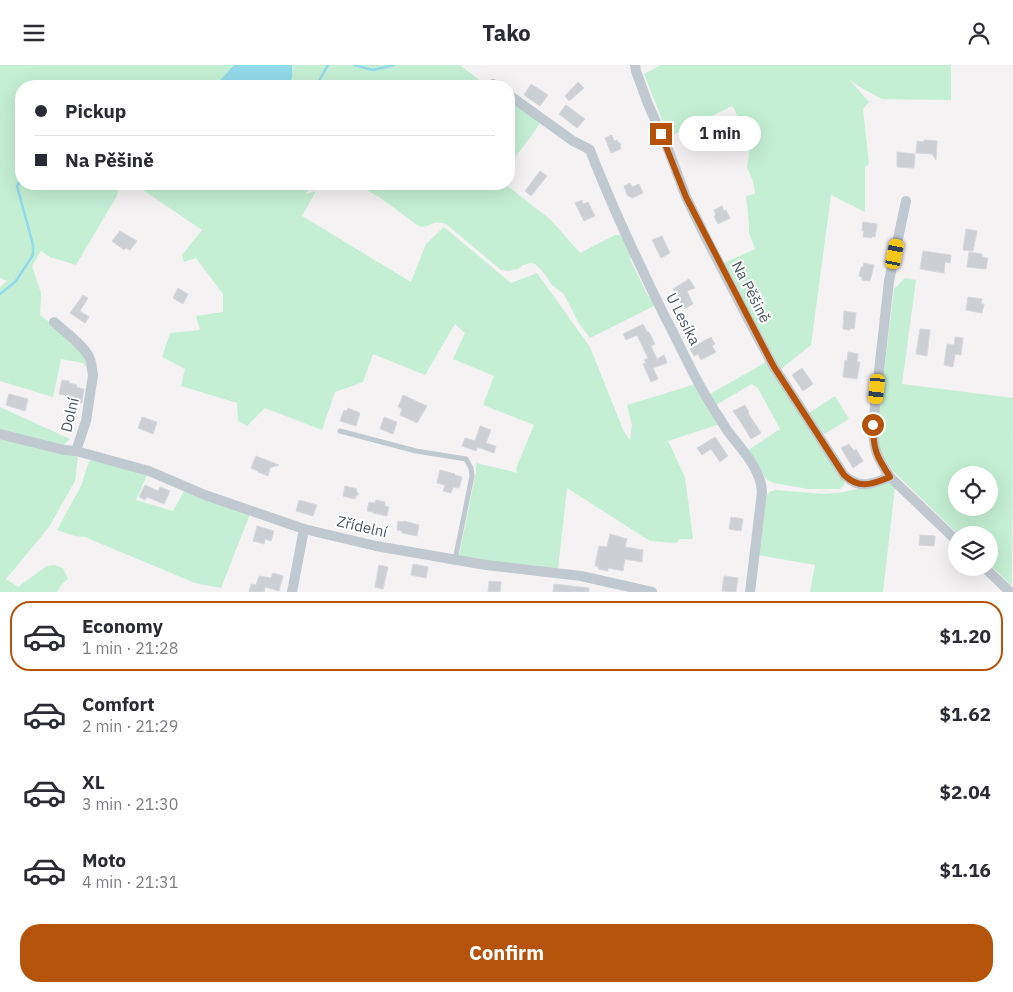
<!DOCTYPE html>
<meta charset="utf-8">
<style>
:root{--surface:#fff;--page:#f2f2f3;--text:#2b2b33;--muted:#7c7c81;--line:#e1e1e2;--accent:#b45309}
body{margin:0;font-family:"IBM Plex Sans",sans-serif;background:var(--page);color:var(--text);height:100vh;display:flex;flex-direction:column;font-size:19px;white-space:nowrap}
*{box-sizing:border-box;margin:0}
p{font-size:16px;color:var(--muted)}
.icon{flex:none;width:28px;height:28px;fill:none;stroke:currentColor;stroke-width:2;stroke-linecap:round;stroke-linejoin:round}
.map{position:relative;height:527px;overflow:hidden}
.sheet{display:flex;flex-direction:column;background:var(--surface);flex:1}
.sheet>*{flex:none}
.guide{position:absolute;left:15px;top:15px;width:500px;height:110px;border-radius:20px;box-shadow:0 5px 20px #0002;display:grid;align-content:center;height:110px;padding:0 20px;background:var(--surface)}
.controls{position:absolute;left:948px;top:401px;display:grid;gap:10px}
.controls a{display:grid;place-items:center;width:50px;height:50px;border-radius:50%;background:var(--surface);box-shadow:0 5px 20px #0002;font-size:25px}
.end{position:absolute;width:22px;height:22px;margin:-11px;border:6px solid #b45309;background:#fff;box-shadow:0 0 0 2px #fff}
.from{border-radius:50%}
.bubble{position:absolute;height:35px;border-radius:18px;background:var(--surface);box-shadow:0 5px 20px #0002;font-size:16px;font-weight:700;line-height:35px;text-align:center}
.car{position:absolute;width:15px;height:30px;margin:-15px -8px;border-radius:6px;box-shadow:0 0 4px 1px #0007;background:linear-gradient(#f5c518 24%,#345 0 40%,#f5c518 0 76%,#345 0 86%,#f5c518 0)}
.guide b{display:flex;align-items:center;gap:18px;height:48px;font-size:19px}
.guide b+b{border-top:1px solid var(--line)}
.guide i{width:12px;height:12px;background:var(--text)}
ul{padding:9px 0 0;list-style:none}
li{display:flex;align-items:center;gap:15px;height:70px;margin:0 10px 8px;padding:0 10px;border:2px solid transparent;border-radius:20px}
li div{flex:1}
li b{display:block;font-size:19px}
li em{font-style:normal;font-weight:700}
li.selected{border-color:var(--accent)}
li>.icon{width:45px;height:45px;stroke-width:1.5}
.cta{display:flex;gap:10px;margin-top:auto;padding:10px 20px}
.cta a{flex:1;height:58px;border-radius:20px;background:var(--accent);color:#fff;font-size:20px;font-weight:700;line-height:58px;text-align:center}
header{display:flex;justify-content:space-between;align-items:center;height:65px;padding:0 20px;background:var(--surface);font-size:22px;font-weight:700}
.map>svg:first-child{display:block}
</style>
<header><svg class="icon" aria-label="menu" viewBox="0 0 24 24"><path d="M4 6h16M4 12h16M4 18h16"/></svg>Tako<svg class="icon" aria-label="person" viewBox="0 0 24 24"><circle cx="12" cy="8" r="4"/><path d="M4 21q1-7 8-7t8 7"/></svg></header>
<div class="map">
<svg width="1013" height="527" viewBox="0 0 1013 527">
<rect width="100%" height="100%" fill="#f4f2f2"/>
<g fill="#c4efd4" fill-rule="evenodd">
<polygon points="0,0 461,0 462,2 488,21 21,21 21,119 124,119 117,121 118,129 76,200 50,192 41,186 32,201 41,228 40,250 48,256 82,289 88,304 83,298 61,294 53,332 0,316 0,222 7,216 0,213"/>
<polygon points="659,0 951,0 951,35 882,34 858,21 849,14 869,37 863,44 869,99 865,102 865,147 831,130 811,280 781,304 722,199 755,184 749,168 749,158 746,131 755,129 753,116 747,102 749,90 746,64 740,59 735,45 732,41 669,72 644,9 659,1"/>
<polygon points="509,35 535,52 540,58 532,70 509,100"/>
<polygon points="134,119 312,119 306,129 316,126 302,151 411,217 426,179 444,162 511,218 537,208 590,282 624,367 630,375 632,360 627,340 696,319 720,359 668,376 685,412 693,474 679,474 678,477 675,478 650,476 567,423 558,504 464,494 459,491 476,407 476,398 518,408 516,405 517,401 534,360 483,340 494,311 453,294 465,268 455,259 425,310 373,289 363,317 335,327 322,365 265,343 247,361 238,356 237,338 181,321 185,304 162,292 170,268 200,265 196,251 223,247 223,229 196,193 184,197 182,190 202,165"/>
<path d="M356 119H505L551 155 580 188 615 170H620L622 173 632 192 630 194 648 231 652 233 656 240 590 273 578 257 564 229 552 220 544 208 535 199 531 198 523 200 518 204 509 206 501 205 446 159C443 158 439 157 435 158 429 159 427 162 420 162L379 132Z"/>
<path d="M905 213 916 215 902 319 1013 333 1012 521 989 499V470H959L894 407 880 386 877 366 894 224ZM956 410H989V442H956Z"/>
<polygon points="766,297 844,416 844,420 840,424 808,424 774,418 767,415 747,386 780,364 758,323 752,319 716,340 710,329"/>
<polygon points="835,331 849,354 824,369 809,348"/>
<polygon points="0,342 70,374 59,384 78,392 75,416 49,462 6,514 18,522 47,501 54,500 63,503 68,514 63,518 57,527 0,527"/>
<polygon points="97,394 147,410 136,435 173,446 184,426 250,449 221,523 195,518 85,472 75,471 57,465 81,421 89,396"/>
<path d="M888 417 895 422 883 527H810L815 500 758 490 766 436C767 428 769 426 776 425L823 429 839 428Z"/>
</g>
<polygon fill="#92d9ea" points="234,0 292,0 292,12 289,21 215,21"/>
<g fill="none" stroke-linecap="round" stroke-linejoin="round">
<g stroke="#92d9ea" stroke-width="2.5">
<polyline points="354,0 373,5 394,0"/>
<polyline points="316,21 328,0"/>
<polyline points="0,229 16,216 33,190 33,180 17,121 21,115"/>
</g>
</g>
<g fill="#cccfd4" stroke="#d7d8dd">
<polygon points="578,17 584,23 569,36 565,31"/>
<polygon points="531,19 548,30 540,41 524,30"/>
<polygon points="566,40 585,54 577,63 559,49"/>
<polygon points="709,68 713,74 723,68 729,78 718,86 715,81 711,84 704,71"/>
<polygon points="612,70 614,76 617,75 618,77 621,79 620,82 621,84 611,88 605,73"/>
<polygon points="924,75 937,76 936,95 932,89 916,88 917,76 924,77"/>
<polygon points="897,87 915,89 914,103 897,102"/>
<polygon points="540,106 547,111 531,131 525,126"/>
<polygon points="630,118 632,122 639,119 643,128 632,133 627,130 624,121"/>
<polygon points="582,135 583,139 588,137 595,151 584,156 575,138"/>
<polygon points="722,141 724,146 726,145 730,153 718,159 714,151 716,150 714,145"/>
<polygon points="863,157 877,159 875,172 872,171 872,173 863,172 864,166 862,166"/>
<polygon points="966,164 977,166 973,186 963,185"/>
<polygon points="120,166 137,176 130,185 126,183 124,185 112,176"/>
<polygon points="662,171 670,188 661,193 652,175"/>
<polygon points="923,186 951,190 950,198 945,197 944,208 920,204"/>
<polygon points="969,187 982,189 982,192 988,193 986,204 967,202"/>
<polygon points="864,198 874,200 870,216 862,215 862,212 859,211 861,202 863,202"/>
<polygon points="689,214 695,223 687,226 693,239 684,244 673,224"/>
<polygon points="178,223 188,229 183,239 173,233"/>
<polygon points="83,230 88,233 80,246 89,252 85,258 70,248"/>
<polygon points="968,232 982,234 981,239 984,239 982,248 966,245"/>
<polygon points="844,246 856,248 854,264 850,263 850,265 843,264"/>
<polygon points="643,259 647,267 649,267 655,279 651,281 657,294 664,290 667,298 653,303 658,314 651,317 643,299 646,298 644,295 648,293 637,270 626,275 623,269"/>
<polygon points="920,264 930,265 927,291 916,289"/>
<polygon points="711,272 715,279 712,281 716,287 701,295 698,289 694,291 690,284"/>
<polygon points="955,272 963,273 961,290 955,289 953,302 944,300 947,279 954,280"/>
<polygon points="848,287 858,289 857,297 860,297 857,314 843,312 845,295 847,296"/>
<polygon points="802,303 813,319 803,326 792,310"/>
<polygon points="62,315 69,316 69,318 77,320 76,322 84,324 82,338 73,336 74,332 59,329"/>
<polygon points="9,329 28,334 25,346 6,340"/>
<polygon points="403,330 427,341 417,358 400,350 402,344 398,342"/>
<polygon points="745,340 749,347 748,348 761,368 751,374 742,359 733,346"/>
<polygon points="348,343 360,348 356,361 340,356 344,345 347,346"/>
<polygon points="142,352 157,357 153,369 138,363"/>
<polygon points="384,352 397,357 393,369 380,364"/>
<polygon points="480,361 491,365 486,378 496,381 494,388 477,382 476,386 462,381 465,373 475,376"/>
<polygon points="715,372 728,391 720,397 711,384 702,390 697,383"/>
<polygon points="849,379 854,386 856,384 863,396 853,403 841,383"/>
<polygon points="256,391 279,400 270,403 268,411 258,407 258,406 251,403"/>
<polygon points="440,405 455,409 455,410 462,412 459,423 453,422 451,428 443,426 445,420 437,418"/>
<polygon points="145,420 158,426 160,422 170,426 164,439 147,432 145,435 139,432"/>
<polygon points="345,421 357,424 356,426 359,429 356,431 355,434 343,431"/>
<polygon points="299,435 317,440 313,451 296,446"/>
<polygon points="376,435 385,437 385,441 389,442 387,451 373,448 373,447 367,446 369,437 375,438"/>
<polygon points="731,452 743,454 741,466 729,464"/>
<polygon points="398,456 403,457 404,456 419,460 417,471 402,468 402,466 397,465"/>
<polygon points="257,461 274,466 271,476 265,474 264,479 253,476"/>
<polygon points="610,469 627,474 625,482 643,485 642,497 625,494 623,506 608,503 608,506 598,504 598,501 595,501 599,481 607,482"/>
<polygon points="920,470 935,471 934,481 919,480"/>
<polygon points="413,499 428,502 426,513 411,510"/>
<polygon points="379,500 388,502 383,524 375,522"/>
<polygon points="273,508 283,511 279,526 265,522 264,527 249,527 251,519 256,520 259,511 271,513"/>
<polygon points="724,511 738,513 736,527 722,526"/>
<polygon points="489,516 501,517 500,527 488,527"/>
<polygon points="554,519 589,523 589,527 553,527"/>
</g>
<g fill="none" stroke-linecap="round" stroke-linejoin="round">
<polyline stroke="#c1c9d0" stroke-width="5" points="340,366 416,386 466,394 471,403 472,411 455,495"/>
<g stroke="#c1c9d0" stroke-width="10">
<path d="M635 0 636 6 648 39 668 84 686 132 707 175 756 269 774 302 844 410C860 425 872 419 890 412"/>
<polyline points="493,19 496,21"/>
<path d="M509 30 573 76 587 83 590 85C612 142 638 197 665 252 678 276 689 302 703 326 710 339 719 352 727 365 740 383 761 403 762 427L750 527"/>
<path d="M906 136 889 216 873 360C873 384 877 392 890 412L956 475"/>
<path d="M0 369 64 385 76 386 86 356 93 310C92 305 92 299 90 294 85 281 65 267 54 257"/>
<polyline points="76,386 149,406 205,430 304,464 376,481 486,500 581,511 652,527"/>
<polyline points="984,502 1010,527"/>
<polyline points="292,527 304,464"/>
</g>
</g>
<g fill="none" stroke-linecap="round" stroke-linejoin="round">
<path stroke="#b45309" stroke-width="6" d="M661 69 686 132 765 285 774 302 844 410C860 425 872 419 890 412 877 392 873 385 873 360"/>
</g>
<g text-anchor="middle" stroke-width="4" stroke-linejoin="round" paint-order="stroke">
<g font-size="15" fill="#4a565f" stroke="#fff">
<text transform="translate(751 227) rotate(63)" y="5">Na Pěšině</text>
<text transform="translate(683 254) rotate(63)" y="5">U Lesíka</text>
<text transform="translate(70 350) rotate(-77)" y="5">Dolní</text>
<text transform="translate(362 462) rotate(13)" y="5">Zřídelní</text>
</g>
</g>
</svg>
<div class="controls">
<a><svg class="icon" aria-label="locate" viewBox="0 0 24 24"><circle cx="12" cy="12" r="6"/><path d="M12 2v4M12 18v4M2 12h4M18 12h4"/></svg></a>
<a><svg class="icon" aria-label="layers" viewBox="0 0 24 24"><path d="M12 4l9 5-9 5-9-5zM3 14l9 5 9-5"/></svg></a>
</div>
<i class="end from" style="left:873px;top:360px"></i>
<i class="end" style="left:661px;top:69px"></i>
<div class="bubble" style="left:679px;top:51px;width:82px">1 min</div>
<i class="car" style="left:895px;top:189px;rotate:11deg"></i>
<i class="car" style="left:877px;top:324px;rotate:186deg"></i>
<div class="guide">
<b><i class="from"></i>Pickup</b>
<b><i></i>Na Pěšině</b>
</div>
</div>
<section class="sheet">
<ul>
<li class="selected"><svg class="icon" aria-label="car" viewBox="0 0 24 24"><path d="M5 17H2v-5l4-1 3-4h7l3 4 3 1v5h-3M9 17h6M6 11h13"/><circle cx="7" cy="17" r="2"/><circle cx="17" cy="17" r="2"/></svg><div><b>Economy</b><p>1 min · 21:28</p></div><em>$1.20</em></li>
<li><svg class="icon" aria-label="car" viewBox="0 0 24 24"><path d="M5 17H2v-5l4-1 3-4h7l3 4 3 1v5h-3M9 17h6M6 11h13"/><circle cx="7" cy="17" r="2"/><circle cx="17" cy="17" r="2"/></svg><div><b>Comfort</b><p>2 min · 21:29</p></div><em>$1.62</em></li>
<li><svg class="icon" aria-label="car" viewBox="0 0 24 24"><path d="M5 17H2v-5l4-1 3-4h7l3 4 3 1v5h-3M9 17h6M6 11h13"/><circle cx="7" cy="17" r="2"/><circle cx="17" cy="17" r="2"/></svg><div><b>XL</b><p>3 min · 21:30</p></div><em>$2.04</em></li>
<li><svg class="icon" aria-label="car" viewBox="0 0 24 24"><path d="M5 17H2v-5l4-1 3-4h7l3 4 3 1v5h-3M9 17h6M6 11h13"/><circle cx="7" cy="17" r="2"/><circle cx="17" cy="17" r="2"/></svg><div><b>Moto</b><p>4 min · 21:31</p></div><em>$1.16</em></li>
</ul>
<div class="cta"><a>Confirm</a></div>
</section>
